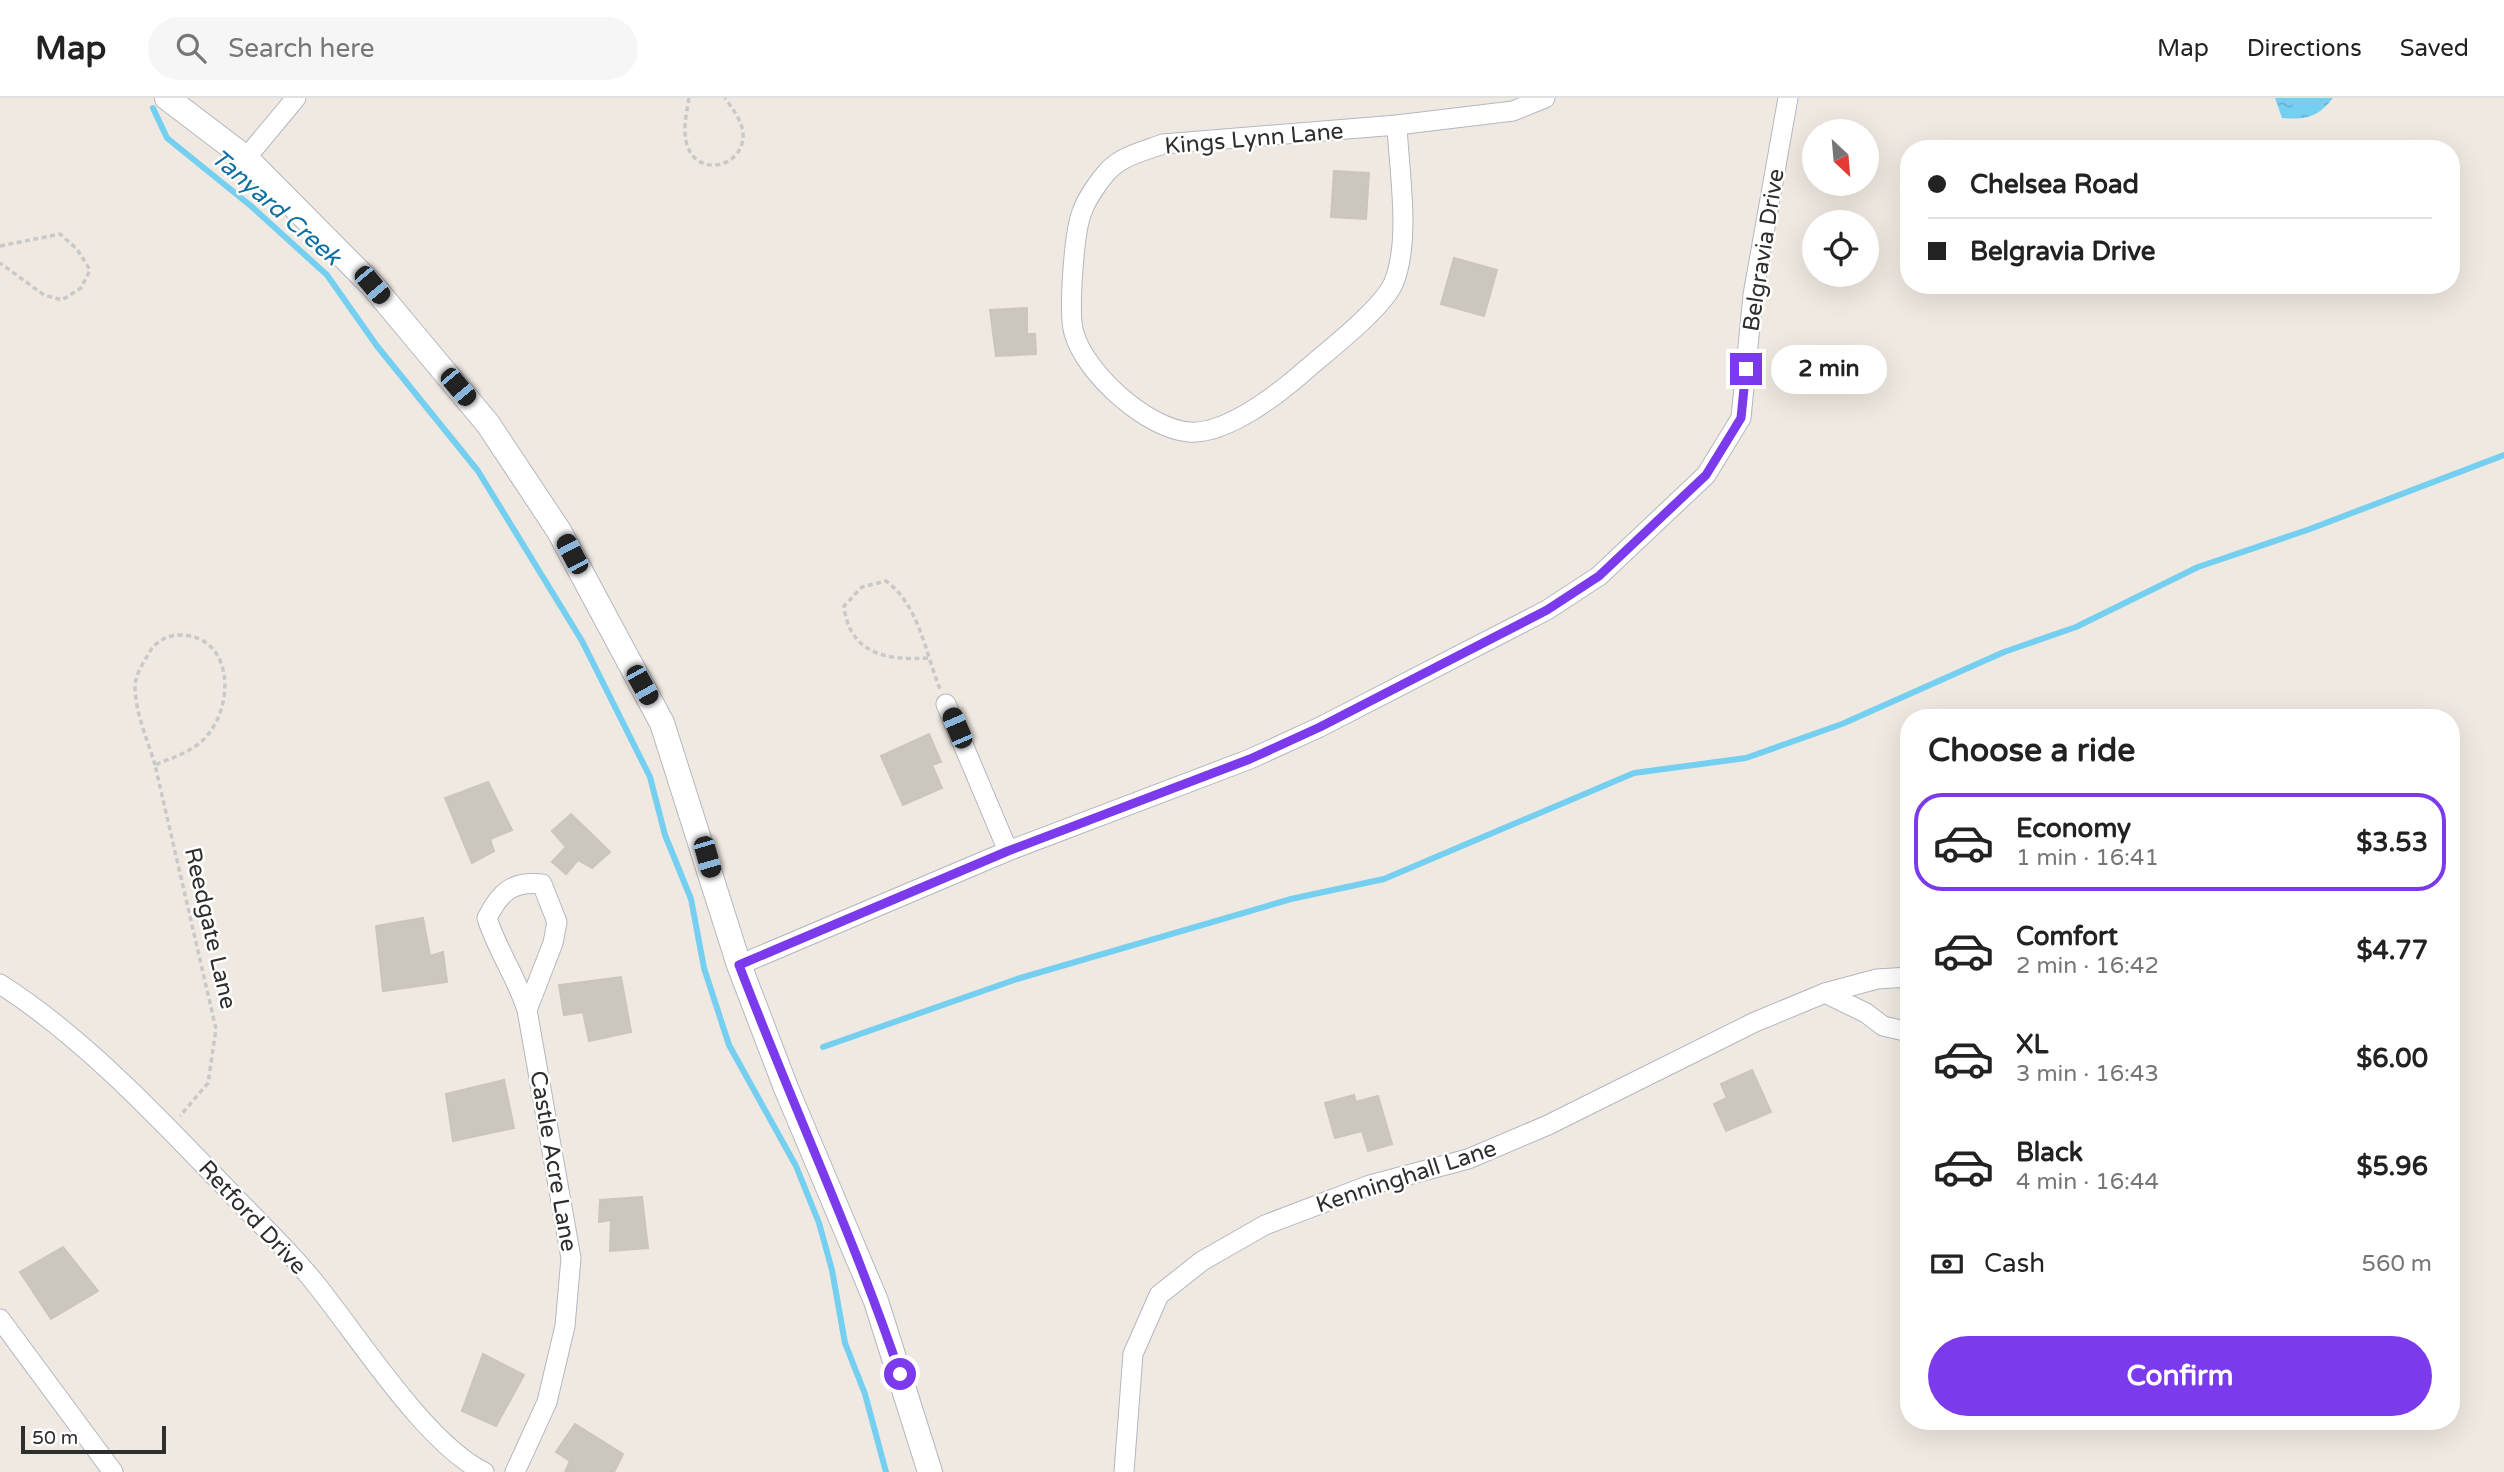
<!DOCTYPE html>
<meta charset="utf-8">
<style>
:root{--surface:#fff;--page:#f6f6f6;--text:#222;--muted:#767676;--line:#e0e0e0;--accent:#7c3aed}
body{margin:0;font-family:"Varela Round",sans-serif;background:var(--page);color:var(--text);height:100vh;display:flex;flex-direction:column;font-size:26px;white-space:nowrap}
*{box-sizing:border-box;margin:0}
p{font-size:23px;color:var(--muted)}
.icon{flex:none;width:38px;height:38px;fill:none;stroke:currentColor;stroke-width:2;stroke-linecap:round;stroke-linejoin:round}
.map{position:relative;flex:1;overflow:hidden}
.side{position:absolute;left:1900px;top:611px;width:560px;height:721px;display:flex;flex-direction:column;background:var(--surface);border-radius:28px;box-shadow:0 7px 28px #0002}
.side>*{flex:none}
.top-card{position:absolute;left:1900px;top:42px;width:560px;height:154px;border-radius:28px;box-shadow:0 7px 28px #0002;display:grid;align-content:center;height:154px;padding:0 28px;background:var(--surface)}
.needle{width:46px;rotate:154deg}
.tools{position:absolute;left:1802px;top:21px;display:grid;gap:14px}
.tools a{display:grid;place-items:center;width:77px;height:77px;border-radius:50%;background:var(--surface);box-shadow:0 7px 28px #0002;font-size:35px}
.scale{position:absolute;left:21px;bottom:18px;width:145px;box-sizing:border-box;padding-left:7px;border:4px solid #2e2e2e;border-top:0;font-size:19px;line-height:24px;white-space:nowrap;color:#2e2e2e;-webkit-text-stroke:5px #fff;paint-order:stroke}
.end{position:absolute;width:32px;height:32px;margin:-16px;border:9px solid #7c3aed;background:#fff;box-shadow:0 0 0 4px #fff}
.from{border-radius:50%}
.bubble{position:absolute;height:49px;border-radius:24px;background:var(--surface);box-shadow:0 7px 28px #0002;font-size:23px;font-weight:800;line-height:49px;text-align:center}
.car{position:absolute;width:21px;height:42px;margin:-21px -10px;border-radius:9px;box-shadow:0 0 5px 2px #0007;background:linear-gradient(#222 24%,#8ab4d8 0 40%,#222 0 76%,#8ab4d8 0 86%,#222 0)}
.top-card b{display:flex;align-items:center;gap:24px;height:66px;font-size:26px}
.top-card b+b{border-top:2px solid var(--line)}
.top-card i{width:18px;height:18px;background:var(--text)}
ul{padding:0;list-style:none}
li{display:flex;align-items:center;gap:21px;height:98px;margin:0 14px 10px;padding:0 14px;border:4px solid transparent;border-radius:28px}
li div{flex:1}
li b{display:block;font-size:26px}
li em{font-style:normal;font-weight:800}
li.on{border-color:var(--accent)}
li>.icon{width:63px;height:63px;stroke-width:1.5}
h2{padding:0 28px;font-size:32px;line-height:84px}
.pay{display:flex;align-items:center;gap:18px;height:77px;padding:0 28px;font-size:26px}
.pay p{margin-inline-start:auto}
.cta{display:flex;gap:14px;margin-top:auto;padding:14px 28px}
.cta a{flex:1;height:80px;border-radius:42px;background:var(--accent);color:#fff;font-size:28px;font-weight:800;line-height:80px;text-align:center}
header{display:flex;align-items:center;gap:42px;box-sizing:border-box;height:98px;padding:0 35px;background:var(--surface);border-bottom:2px solid var(--line)}
header strong{font-size:33px}
nav{display:flex;gap:38px;margin-inline-start:auto;font-size:24px}
.search{width:490px;height:63px;background:var(--page);display:flex;align-items:center;gap:18px;box-sizing:border-box;padding:0 24px;border-radius:38px;color:var(--muted);font-size:26px}
.map>svg:first-child{display:block}
</style>
<header>
<strong>Map</strong>
<div class="search"><svg class="icon" aria-label="search" viewBox="0 0 24 24"><circle cx="10" cy="10" r="6"/><path d="M15 15l6 6"/></svg>Search here</div>
<nav><a>Map</a><a>Directions</a><a>Saved</a></nav>
</header>
<div class="map">
<svg width="2504" height="1374" viewBox="0 0 2504 1374">
<defs>
<pattern id="water-ripples" width="26" height="14" patternUnits="userSpaceOnUse" patternTransform="scale(1.75)"><rect width="26" height="14" fill="#75cff0"/><path d="M2 4q2-2 4 0t4 0M15 11q2-2 4 0t4 0" fill="none" stroke="#66b2ce"/></pattern>
</defs>
<rect width="100%" height="100%" fill="#efe9e1"/>
<path fill="url(#water-ripples)" d="M2275 0H2333C2318 19 2306 22 2282 20Z"/>
<g fill="none" stroke-linecap="round" stroke-linejoin="round">
<g stroke="#75cff0" stroke-width="6">
<polyline points="153,10 167,40 251,108 327,177 377,248 478,373 582,543 650,679 665,737 691,801 704,870 729,947 796,1068 819,1125 832,1172 845,1245 865,1296 886,1374"/>
<polyline points="823,949 1017,881 1291,801 1384,781 1634,675 1746,660 1842,626 2004,554 2076,529 2198,469 2310,431 2504,357"/>
</g>
</g>
<g fill="#cbc7bf" stroke="#cbc5ba" stroke-width="2">
<polygon points="1334,73 1369,75 1366,121 1331,119"/>
<polygon points="1454,160 1497,172 1484,218 1441,206"/>
<polygon points="1027,210 1027,236 1035,236 1036,256 996,258 990,212"/>
<polygon points="929,636 941,664 932,667 942,690 903,707 881,658"/>
<polygon points="488,684 512,732 490,741 494,753 472,765 445,700"/>
<polygon points="571,716 610,754 592,770 578,762 566,776 552,764 566,749 552,733"/>
<polygon points="423,820 430,858 443,854 447,884 383,893 376,828"/>
<polygon points="621,879 631,934 589,943 583,914 564,917 559,887"/>
<polygon points="1752,972 1771,1014 1726,1033 1714,1006 1727,1000 1721,986"/>
<polygon points="504,982 514,1030 453,1043 446,996"/>
<polygon points="1354,997 1356,1004 1378,998 1392,1046 1368,1053 1362,1033 1335,1040 1325,1005"/>
<polygon points="642,1099 648,1150 610,1153 611,1122 599,1124 600,1102"/>
<polygon points="63,1149 98,1193 51,1221 20,1174"/>
<polygon points="483,1256 524,1277 496,1328 462,1313"/>
<polygon points="575,1326 623,1356 614,1374 565,1374 570,1363 556,1354"/>
</g>
<g fill="none" stroke-linecap="round" stroke-linejoin="round">
<g stroke="#b4b7c1" stroke-width="21">
<g id="minor">
<path d="M1397 27C1399 75 1411 140 1394 184 1384 209 1330 251 1308 270 1281 294 1227 337 1189 334 1147 331 1085 275 1074 235 1068 216 1074 133 1082 114 1086 102 1098 84 1107 74 1121 58 1144 53 1163 46Z"/>
<polyline points="1397,27 1513,13 1545,0"/>
<polyline points="246,60 296,0"/>
<polyline points="946,606 1008,753"/>
<polyline points="739,867 1008,753 1250,661 1320,629 1547,512 1599,478 1706,377 1741,320 1753,197 1788,0"/>
<path d="M0 886C82 938 160 1021 228 1092 257 1123 289 1152 315 1185 358 1238 425 1345 484 1374"/>
<polyline points="1825,895 1866,915 1883,928 1909,934"/>
<polyline points="0,1221 113,1374"/>
<path d="M515 1374 547 1304 565 1228 571 1160 527 912C517 880 497 852 487 820 500 794 512 783 542 786L557 824 553 845 527 912"/>
<polyline points="1124,1374 1133,1256 1159,1197 1202,1163 1265,1127 1370,1087 1468,1061 1548,1027 1755,924 1825,895 1877,881 1909,879"/>
</g>
</g>
<g stroke="#b4b7c1" stroke-width="26">
<polyline id="tertiary" points="167,0 246,60 372,187 488,326 559,433 662,625 739,867 786,990 876,1203 930,1374"/>
</g>
<g stroke="#c9c9c9" stroke-width="3.5" stroke-dasharray="5 3.5" stroke-linecap="butt">
<path d="M689 0C687 14 683 28 686 43 694 81 743 70 743 38 744 25 732 10 725 0"/>
<polyline points="0,148 60,136 77,151 90,172 81,190 62,202 44,197 0,165"/>
<path d="M928 560C886 563 849 555 844 508L862 489 886 483C919 507 925 554 940 591"/>
<path d="M155 667C148 643 135 614 135 589 135 577 143 565 149 555 155 544 167 537 179 537 240 537 235 624 194 649 183 657 168 661 155 667L216 931 208 985 180 1018"/>
</g>
<use href="#minor" stroke="#fff" stroke-width="19"/>
<use href="#tertiary" stroke="#fff" stroke-width="24"/>
</g>
<g fill="none" stroke-linecap="round" stroke-linejoin="round">
<path stroke="#7c3aed" stroke-width="9" d="M900 1276C853 1137 791 1004 739 867L1008 753 1250 661 1320 629 1547 512 1599 478 1706 377 1741 320 1746 271"/>
</g>
<g text-anchor="middle" stroke-width="5" stroke-linejoin="round" paint-order="stroke">
<g font-size="23" fill="#2e2e2e" stroke="#fff">
<text transform="translate(1254 40) rotate(-5)" y="8">Kings Lynn Lane</text>
<text transform="translate(1763 152) rotate(-81)" y="8">Belgravia Drive</text>
<text transform="translate(211 830) rotate(77)" y="8">Reedgate Lane</text>
<text transform="translate(554 1063) rotate(80)" y="8">Castle Acre Lane</text>
<text transform="translate(1406 1078) rotate(-18)" y="8">Kenninghall Lane</text>
<text transform="translate(253 1119) rotate(47)" y="8">Retford Drive</text>
</g>
<g font-size="24" font-style="italic" fill="#0d6fa3" stroke="#fff">
<text transform="translate(276 109) rotate(41)" y="8">Tanyard Creek</text>
</g>
</g>
</svg>
<div class="tools">
<a><svg class="needle" viewBox="-14 -14 28 28"><path d="M0-13l5 13h-10z" fill="#e53935"/><path d="M0 13l5-13h-10z" fill="#767676"/></svg></a>
<a><svg class="icon" aria-label="locate" viewBox="0 0 24 24"><circle cx="12" cy="12" r="6"/><path d="M12 2v4M12 18v4M2 12h4M18 12h4"/></svg></a>
</div>
<div class="scale">50 m</div>
<i class="end from" style="left:900px;top:1276px"></i>
<i class="end" style="left:1746px;top:271px"></i>
<div class="bubble" style="left:1771px;top:247px;width:116px">2 min</div>
<i class="car" style="left:372px;top:187px;rotate:140deg"></i>
<i class="car" style="left:458px;top:289px;rotate:140deg"></i>
<i class="car" style="left:572px;top:456px;rotate:332deg"></i>
<i class="car" style="left:642px;top:587px;rotate:151deg"></i>
<i class="car" style="left:957px;top:630px;rotate:337deg"></i>
<i class="car" style="left:707px;top:759px;rotate:164deg"></i>
<div class="top-card">
<b><i class="from"></i>Chelsea Road</b>
<b><i></i>Belgravia Drive</b>
</div>
<section class="side">
<h2>Choose a ride</h2>
<ul>
<li class="on"><svg class="icon" aria-label="car" viewBox="0 0 24 24"><path d="M5 17H2v-5l4-1 3-4h7l3 4 3 1v5h-3M9 17h6M6 11h13"/><circle cx="7" cy="17" r="2"/><circle cx="17" cy="17" r="2"/></svg><div><b>Economy</b><p>1 min · 16:41</p></div><em>$3.53</em></li>
<li><svg class="icon" aria-label="car" viewBox="0 0 24 24"><path d="M5 17H2v-5l4-1 3-4h7l3 4 3 1v5h-3M9 17h6M6 11h13"/><circle cx="7" cy="17" r="2"/><circle cx="17" cy="17" r="2"/></svg><div><b>Comfort</b><p>2 min · 16:42</p></div><em>$4.77</em></li>
<li><svg class="icon" aria-label="car" viewBox="0 0 24 24"><path d="M5 17H2v-5l4-1 3-4h7l3 4 3 1v5h-3M9 17h6M6 11h13"/><circle cx="7" cy="17" r="2"/><circle cx="17" cy="17" r="2"/></svg><div><b>XL</b><p>3 min · 16:43</p></div><em>$6.00</em></li>
<li><svg class="icon" aria-label="car" viewBox="0 0 24 24"><path d="M5 17H2v-5l4-1 3-4h7l3 4 3 1v5h-3M9 17h6M6 11h13"/><circle cx="7" cy="17" r="2"/><circle cx="17" cy="17" r="2"/></svg><div><b>Black</b><p>4 min · 16:44</p></div><em>$5.96</em></li>
</ul>
<div class="pay"><svg class="icon" aria-label="cash" viewBox="0 0 24 24"><path d="M3 7h18v10H3z"/><circle cx="12" cy="12" r="2"/></svg>Cash<p>560 m</p></div>
<div class="cta"><a>Confirm</a></div>
</section>
</div>
